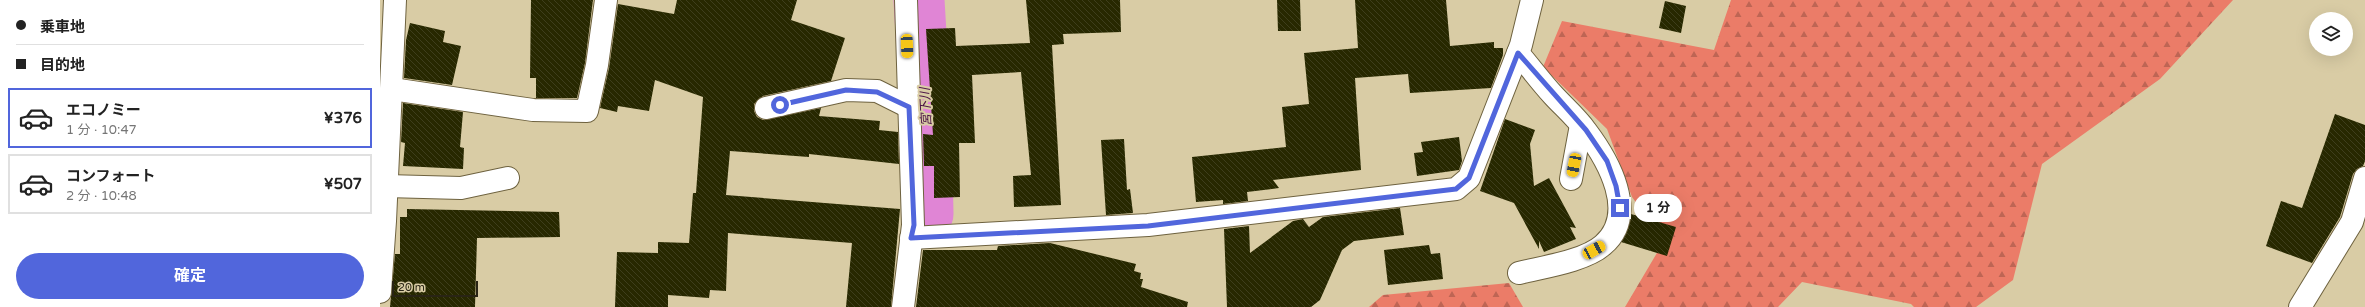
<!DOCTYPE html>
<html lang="ja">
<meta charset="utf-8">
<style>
:root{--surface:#fff;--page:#f6f6f6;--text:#222;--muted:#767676;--line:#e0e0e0;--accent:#5166dc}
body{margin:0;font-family:"Varela Round","Noto Sans JP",sans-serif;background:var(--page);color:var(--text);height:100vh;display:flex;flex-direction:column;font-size:15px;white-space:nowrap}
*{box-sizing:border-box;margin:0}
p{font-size:13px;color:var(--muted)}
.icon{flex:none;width:22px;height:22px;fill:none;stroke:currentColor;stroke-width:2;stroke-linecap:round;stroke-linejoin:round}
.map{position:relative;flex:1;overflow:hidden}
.drawer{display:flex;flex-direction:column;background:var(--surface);width:380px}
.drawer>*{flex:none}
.banner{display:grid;align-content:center;height:88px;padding:0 16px;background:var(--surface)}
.fabs{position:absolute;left:1929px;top:12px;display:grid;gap:8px}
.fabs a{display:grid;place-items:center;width:44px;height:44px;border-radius:50%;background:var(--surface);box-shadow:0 4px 16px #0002;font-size:20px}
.scale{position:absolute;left:12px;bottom:10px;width:86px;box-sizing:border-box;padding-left:4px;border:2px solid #292415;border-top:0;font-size:11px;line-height:14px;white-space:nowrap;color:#292415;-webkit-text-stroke:3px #d9cca5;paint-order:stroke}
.end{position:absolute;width:18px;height:18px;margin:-9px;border:5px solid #5166dc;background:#fff;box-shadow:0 0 0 2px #fff}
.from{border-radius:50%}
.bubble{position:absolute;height:28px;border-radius:14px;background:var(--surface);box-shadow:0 4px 16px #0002;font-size:13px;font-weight:700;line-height:28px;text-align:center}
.car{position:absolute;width:12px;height:24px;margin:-12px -6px;border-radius:5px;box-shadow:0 0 3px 1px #0007;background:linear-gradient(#f5c518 24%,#345 0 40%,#f5c518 0 76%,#345 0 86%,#f5c518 0)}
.banner b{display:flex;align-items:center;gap:14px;height:38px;font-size:15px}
.banner b+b{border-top:1px solid var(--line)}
.banner i{width:10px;height:10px;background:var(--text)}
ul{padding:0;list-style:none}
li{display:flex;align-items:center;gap:12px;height:60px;margin:0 8px 6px;padding:0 8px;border:2px solid var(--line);border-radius:0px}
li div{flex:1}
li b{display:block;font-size:15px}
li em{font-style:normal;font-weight:700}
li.selected{border-color:var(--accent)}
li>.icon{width:36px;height:36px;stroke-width:1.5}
.action{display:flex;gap:8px;margin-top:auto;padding:8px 16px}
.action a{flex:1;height:46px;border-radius:24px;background:var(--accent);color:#fff;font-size:16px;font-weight:700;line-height:46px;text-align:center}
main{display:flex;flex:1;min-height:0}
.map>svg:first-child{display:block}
</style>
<main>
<section class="drawer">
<div class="banner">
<b><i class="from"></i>乗車地</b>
<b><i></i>目的地</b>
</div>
<ul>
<li class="selected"><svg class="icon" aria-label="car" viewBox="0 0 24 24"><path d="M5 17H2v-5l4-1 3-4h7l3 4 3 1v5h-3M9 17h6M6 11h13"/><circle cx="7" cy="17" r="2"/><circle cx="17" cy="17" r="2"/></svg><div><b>エコノミー</b><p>1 分 · 10:47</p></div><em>¥376</em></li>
<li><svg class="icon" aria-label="car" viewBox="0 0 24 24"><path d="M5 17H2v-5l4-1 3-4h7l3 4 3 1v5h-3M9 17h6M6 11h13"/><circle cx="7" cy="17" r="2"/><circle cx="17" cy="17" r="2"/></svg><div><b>コンフォート</b><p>2 分 · 10:48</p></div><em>¥507</em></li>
</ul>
<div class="action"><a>確定</a></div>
</section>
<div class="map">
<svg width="1985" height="307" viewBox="0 0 1985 307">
<defs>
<pattern id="forest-firs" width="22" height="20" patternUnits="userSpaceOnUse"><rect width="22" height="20" fill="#eb7c68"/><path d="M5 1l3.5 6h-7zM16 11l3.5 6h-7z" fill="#be6554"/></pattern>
<pattern id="building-back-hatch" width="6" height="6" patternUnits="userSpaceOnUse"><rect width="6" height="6" fill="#272800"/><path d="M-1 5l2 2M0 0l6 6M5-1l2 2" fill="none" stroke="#3e3e1c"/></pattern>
</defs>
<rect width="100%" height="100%" fill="#d9cca5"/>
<g fill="url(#forest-firs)">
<polygon points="1351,0 1853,0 1780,79 1662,164 1633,280 1596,307 1534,307 1531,304 1422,282 1398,307 1245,307 1284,241 1252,197 1227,129 1163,67 1182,21 1334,50"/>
<polygon points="1129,283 1143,307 989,307 1003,295"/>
</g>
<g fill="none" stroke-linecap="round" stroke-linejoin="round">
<polyline stroke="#e085d5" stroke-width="51" points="539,0 546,118 548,214"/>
</g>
<g fill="url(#building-back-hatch)">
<polygon points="151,0 213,0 205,63 197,98 156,98 156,78 150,78"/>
<polygon points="297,0 417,0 411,20 465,38 451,81 383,96 374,104 374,111 377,117 383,120 441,108 439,116 500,121 499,130 518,132 519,164 429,154 429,157 350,151 346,195 520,209 511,307 466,307 472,243 348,233 346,291 330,290 329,298 288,295 288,307 235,307 237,252 278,253 278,242 309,243 313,193 316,193 323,97 275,80 269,111 238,106 237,112 220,108 229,68 238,4 294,14"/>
<polygon points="646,0 740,0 741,32 683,34 684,44 672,45 681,205 634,207 633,176 651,175 641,72 592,75 595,143 579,143 580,197 554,198 554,166 544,166 543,134 553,135 546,29 575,28 576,46 650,43"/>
<polygon points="897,0 920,0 921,31 898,31"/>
<polygon points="975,0 1066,0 1070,46 1114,42 1114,48 1123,48 1123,55 1111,88 1030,93 1028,74 975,78 981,170 893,180 899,188 867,192 868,201 843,204 843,200 816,202 812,157 906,147 902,107 929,104 924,53 978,48"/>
<polygon points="1285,1 1306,6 1301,33 1279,28"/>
<polygon points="30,23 65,31 63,42 81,46 72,85 24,78 26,40"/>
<polygon points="23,103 83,112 80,147 84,148 83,169 23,166 25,143 21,142"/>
<polygon points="1955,114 1985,125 1985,161 1983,166 1977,169 1973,174 1960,217 1932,263 1886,246 1901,201 1922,208"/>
<polygon points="1125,119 1155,130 1150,144 1154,186 1169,178 1196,228 1190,227 1196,239 1164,252 1159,241 1159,249 1134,203 1100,191"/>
<polygon points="1079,137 1082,161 1079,170 1037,176 1034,153 1043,152 1041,142"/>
<polygon points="744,139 747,190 750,189 753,213 726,215 721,140"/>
<polygon points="1020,208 1024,235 974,241 962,250 940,300 931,307 847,307 844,229 869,226 870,253 913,221 923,219 929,227 943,217"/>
<polygon points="27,209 179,212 180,237 97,238 95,307 10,307 15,254 20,254 20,217 27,217"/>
<polygon points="1251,214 1296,227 1287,256 1241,242 1250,222"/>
<polygon points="670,243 756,264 754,271 761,273 760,279 763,279 761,287 808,302 807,307 536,307 543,250 617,250 618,246"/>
<polygon points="1049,245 1051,254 1060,253 1063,279 1008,285 1004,250"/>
</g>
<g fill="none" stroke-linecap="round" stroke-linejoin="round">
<g stroke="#6e623f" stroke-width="24">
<g id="minor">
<path d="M1138 53C1150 67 1161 82 1173 95 1184 107 1197 118 1206 131 1228 160 1259 214 1223 245 1205 261 1163 267 1139 273"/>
<polyline points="12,89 153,110 207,111 217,65 226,0"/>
<polyline points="386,108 466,90 497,91 529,107"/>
<polyline points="1191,179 1201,125"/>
<polyline points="6,186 81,188 128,178"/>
<polyline points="531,238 768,225 1076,189 1089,178 1141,45 1152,0"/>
<polyline points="0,292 5,221 15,0"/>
<polyline points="523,307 533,225 526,0"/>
<polyline points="1920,307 1972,222 1985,178"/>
</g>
</g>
<use href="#minor" stroke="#fff" stroke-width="22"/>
</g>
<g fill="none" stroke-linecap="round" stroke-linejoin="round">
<polyline stroke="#5166dc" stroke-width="5" points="400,105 466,90 497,92 529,107 534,225 531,238 768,226 1076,189 1089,178 1138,53 1206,130 1227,161 1236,186 1240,208"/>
</g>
<g text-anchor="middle" stroke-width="4" stroke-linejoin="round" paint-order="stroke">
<g font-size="13" font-style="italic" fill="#4a1245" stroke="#d9cca5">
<text transform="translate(545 107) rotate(-93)" y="5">宮下川</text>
</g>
</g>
</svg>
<div class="fabs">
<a><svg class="icon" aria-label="layers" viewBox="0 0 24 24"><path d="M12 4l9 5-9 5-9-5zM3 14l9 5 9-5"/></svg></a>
</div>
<div class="scale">20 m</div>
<i class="end from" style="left:400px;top:105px"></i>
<i class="end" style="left:1240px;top:208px"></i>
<div class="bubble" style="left:1254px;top:194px;width:48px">1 分</div>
<i class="car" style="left:527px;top:46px;rotate:178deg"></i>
<i class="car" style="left:1194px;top:165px;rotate:191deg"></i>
<i class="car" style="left:1214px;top:250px;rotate:61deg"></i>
</div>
</main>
